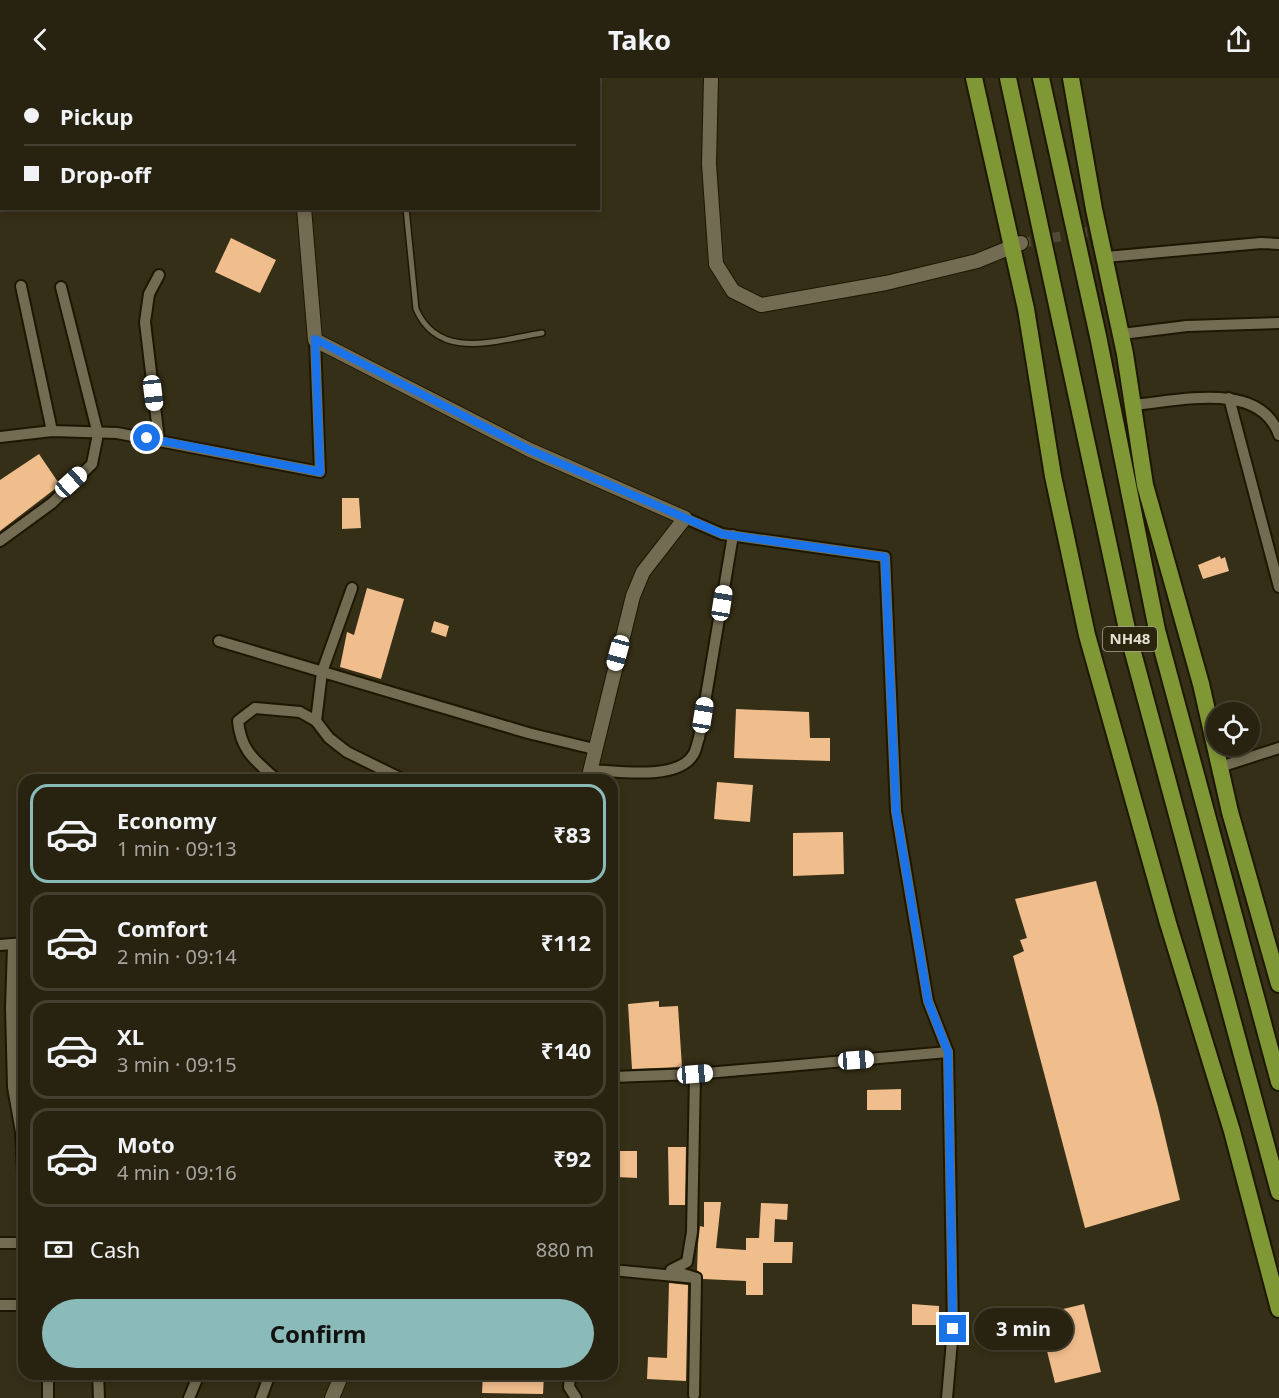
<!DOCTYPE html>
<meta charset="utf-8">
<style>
:root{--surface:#282311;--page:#342f1f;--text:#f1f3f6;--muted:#a5a49f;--line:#444031;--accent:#8bbbb9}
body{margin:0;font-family:"Noto Sans",sans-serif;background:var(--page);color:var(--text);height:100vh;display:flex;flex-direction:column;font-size:22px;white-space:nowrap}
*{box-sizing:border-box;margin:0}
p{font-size:20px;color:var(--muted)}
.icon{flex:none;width:33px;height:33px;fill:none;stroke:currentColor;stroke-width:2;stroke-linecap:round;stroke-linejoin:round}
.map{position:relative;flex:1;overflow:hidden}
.details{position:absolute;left:18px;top:696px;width:600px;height:606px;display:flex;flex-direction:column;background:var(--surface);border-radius:18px;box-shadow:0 3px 9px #0003,0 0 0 2px var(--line)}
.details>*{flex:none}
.banner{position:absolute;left:0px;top:0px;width:600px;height:132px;box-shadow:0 3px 9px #0003,0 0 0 2px var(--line);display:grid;align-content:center;height:132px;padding:0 24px;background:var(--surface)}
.controls{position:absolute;left:1206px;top:624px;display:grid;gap:12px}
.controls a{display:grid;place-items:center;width:54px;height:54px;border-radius:50%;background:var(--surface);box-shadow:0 3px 9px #0003,0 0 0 2px var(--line);font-size:30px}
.end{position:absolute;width:27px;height:27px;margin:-14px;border:8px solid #1a73e8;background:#fff;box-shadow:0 0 0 3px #fff}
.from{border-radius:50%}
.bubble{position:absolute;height:42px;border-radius:21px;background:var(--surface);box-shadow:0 3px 9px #0003,0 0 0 2px var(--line);font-size:20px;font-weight:700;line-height:42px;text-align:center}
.car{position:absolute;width:18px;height:36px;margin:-18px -9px;border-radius:8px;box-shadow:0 0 4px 2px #0007;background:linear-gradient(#fff 24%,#345 0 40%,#fff 0 76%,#345 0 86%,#fff 0)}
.banner b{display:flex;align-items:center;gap:21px;height:57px;font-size:22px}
.banner b+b{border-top:2px solid var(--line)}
.banner i{width:15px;height:15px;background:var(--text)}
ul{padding:10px 0 0;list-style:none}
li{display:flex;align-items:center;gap:18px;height:99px;margin:0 12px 9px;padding:0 12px;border:3px solid var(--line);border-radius:18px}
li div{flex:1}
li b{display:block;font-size:22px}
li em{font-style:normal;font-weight:700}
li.selected{border-color:var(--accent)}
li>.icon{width:54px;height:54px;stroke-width:1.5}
.pay{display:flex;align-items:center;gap:15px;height:66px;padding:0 24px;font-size:22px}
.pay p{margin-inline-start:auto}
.cta{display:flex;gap:12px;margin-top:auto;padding:12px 24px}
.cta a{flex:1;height:69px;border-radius:36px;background:var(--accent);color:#111;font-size:24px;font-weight:700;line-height:69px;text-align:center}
header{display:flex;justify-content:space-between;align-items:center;height:78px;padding:0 24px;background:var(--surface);font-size:27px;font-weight:700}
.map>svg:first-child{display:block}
</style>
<header><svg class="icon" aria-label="back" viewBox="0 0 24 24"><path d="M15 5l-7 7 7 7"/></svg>Tako<svg class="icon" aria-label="share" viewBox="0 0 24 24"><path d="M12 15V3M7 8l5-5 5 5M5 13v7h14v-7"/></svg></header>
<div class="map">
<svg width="1279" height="1320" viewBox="0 0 1279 1320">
<rect width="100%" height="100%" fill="#362f17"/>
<g fill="#f0bd8c">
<polygon points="231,160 276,182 260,215 215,194"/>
<polygon points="39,376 60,407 0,453 0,402"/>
<polygon points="342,420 359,420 361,450 342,451"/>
<polygon points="1220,478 1221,481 1225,479 1229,493 1203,501 1198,487"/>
<polygon points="367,510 404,521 381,601 340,589 347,554 354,557"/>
<polygon points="434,543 449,548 446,559 431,554"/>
<polygon points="736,631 809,634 810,660 830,660 830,683 734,680"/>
<polygon points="717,704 753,707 750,744 714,741"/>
<polygon points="843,754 844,796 793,798 793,755"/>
<polygon points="1096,803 1158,1029 1180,1122 1085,1150 1013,878 1024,873 1020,862 1027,860 1015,821"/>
<polygon points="659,923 659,929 678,928 682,989 632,991 628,926"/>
<polygon points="901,1011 901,1032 867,1032 867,1012"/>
<polygon points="668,1069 686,1069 685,1127 669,1127"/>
<polygon points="618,1073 637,1073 637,1100 617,1099"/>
<polygon points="704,1124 721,1124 716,1170 746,1172 746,1160 759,1160 761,1125 788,1126 787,1142 775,1141 774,1164 793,1164 792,1185 763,1185 763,1217 746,1217 746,1203 703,1201 697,1192 698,1166 700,1148 704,1149"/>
<polygon points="669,1205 688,1207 686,1303 647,1301 648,1279 667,1280"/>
<polygon points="912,1226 939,1228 939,1247 912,1247"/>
<polygon points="1084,1226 1101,1294 1055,1305 1038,1237"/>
<polygon points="483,1296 544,1297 543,1316 482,1315"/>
</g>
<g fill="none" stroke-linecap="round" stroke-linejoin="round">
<polyline stroke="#504933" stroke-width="10" stroke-dasharray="10 5" stroke-linecap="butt" points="1021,165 1087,154"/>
<g stroke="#1d1701" stroke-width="8">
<g id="service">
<polyline points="397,0 397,2"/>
<path d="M406 130 416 231C439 284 497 262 542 255"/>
</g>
</g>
<g stroke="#1d1701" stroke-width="14">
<g id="minor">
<polyline points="1106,179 1261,165 1279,166"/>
<polyline points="159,197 149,216 145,244 159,362"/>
<polyline points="21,208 52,353"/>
<polyline points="1122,256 1187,248 1279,245"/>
<polyline points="1229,320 1279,509"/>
<path d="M1133 327C1179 323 1260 302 1279 357"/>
<polyline points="0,359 52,353 117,355 320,394 315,262"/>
<polyline points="685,440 722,456 885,479 896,733 928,923 948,974 953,1251 947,1320"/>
<polyline points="0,463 52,425 92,386 98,356 61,209"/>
<polyline points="219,563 528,655 594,671"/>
<polyline points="316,643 322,594 352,510"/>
<polyline points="1220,689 1279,670"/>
<path d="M591 692C617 693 677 703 693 677 696 673 697 665 699 660L733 457"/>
<path d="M277 702C256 683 241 674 238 643L255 630 300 634 316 643 329 660 347 674 404 702"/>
<polyline points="0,867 24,865"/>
<polyline points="13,868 11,930 13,1009 21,1054 24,1115"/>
<polyline points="12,962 24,974"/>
<polyline points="612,999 695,996 948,974"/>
<polyline points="0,1165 24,1165"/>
<polyline points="612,1192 696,1200 671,1192 687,1184 692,1154 695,996"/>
<polyline points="0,1227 24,1227"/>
<polyline points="48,1296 48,1320"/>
<polyline points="98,1296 99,1320"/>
<polyline points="570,1296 569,1309 576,1320"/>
<polyline points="694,1317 696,1200"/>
<polyline points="189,1320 199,1296"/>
<polyline points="261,1320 270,1296"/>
</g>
</g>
<g stroke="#1d1701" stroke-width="16">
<g id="tertiary">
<polyline points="294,0 294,2"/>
<polyline points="711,0 709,86 716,186 733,213 761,227 886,205 977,183 1021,165"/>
<polyline points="304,130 315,262 530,372 685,440 643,494 633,518 588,702"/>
<polyline points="332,1320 342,1296"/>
</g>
</g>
<g stroke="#1d1701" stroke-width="20">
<g id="trunk">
<polyline points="974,0 1026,231 1053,398 1087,557 1168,845 1232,1053 1279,1231"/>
<polyline points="1008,0 1128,556 1279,1114"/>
<polyline points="1041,0 1098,258 1157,552 1279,1004"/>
<polyline points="1071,0 1094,131 1125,276 1145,407 1201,606 1230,734 1279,906"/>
</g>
</g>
<use href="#service" stroke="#736c52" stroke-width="5"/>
<use href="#minor" stroke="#736c52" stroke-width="10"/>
<use href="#tertiary" stroke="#736c52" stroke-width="14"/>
<use href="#trunk" stroke="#809736" stroke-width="16"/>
</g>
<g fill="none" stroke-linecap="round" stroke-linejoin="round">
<polyline stroke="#1a73e8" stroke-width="8" points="147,360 320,394 315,261 530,372 722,456 885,479 896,733 928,923 948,974 953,1251"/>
</g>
<g text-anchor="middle" stroke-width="6" stroke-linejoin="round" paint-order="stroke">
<rect fill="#2b250d" stroke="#aca796" stroke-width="1.5" x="1103" y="549" width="54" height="24" rx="4.5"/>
<g font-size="15" font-weight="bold" fill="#e3dfd1">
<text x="1130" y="566">NH48</text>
</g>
</g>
</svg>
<div class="controls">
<a><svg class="icon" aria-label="locate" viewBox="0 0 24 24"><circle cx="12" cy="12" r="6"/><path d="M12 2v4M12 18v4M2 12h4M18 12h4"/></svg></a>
</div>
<i class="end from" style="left:147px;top:360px"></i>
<i class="end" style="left:953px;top:1251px"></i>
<div class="bubble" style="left:974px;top:1230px;width:99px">3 min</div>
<i class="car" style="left:153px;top:315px;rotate:173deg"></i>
<i class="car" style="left:71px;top:404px;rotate:48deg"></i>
<i class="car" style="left:722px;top:525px;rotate:9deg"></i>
<i class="car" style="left:618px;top:575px;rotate:195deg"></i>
<i class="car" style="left:703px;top:637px;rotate:9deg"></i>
<i class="car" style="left:856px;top:982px;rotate:86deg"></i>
<i class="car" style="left:695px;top:996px;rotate:85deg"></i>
<div class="banner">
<b><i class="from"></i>Pickup</b>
<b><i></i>Drop-off</b>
</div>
<section class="details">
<ul>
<li class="selected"><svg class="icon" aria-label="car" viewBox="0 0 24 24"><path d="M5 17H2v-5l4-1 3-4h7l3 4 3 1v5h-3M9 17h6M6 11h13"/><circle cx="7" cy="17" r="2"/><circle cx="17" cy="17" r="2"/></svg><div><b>Economy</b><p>1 min · 09:13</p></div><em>₹83</em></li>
<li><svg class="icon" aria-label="car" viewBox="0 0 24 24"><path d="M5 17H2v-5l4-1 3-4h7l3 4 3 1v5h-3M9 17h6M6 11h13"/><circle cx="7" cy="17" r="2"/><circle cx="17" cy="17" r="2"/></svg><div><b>Comfort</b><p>2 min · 09:14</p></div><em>₹112</em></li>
<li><svg class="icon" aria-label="car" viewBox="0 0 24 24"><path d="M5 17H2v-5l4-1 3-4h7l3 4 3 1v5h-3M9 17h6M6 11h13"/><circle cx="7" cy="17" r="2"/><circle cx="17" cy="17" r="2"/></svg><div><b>XL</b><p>3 min · 09:15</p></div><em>₹140</em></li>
<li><svg class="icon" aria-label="car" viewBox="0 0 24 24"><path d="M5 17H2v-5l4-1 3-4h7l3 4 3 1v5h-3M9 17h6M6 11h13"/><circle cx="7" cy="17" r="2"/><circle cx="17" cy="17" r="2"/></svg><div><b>Moto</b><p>4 min · 09:16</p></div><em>₹92</em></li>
</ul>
<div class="pay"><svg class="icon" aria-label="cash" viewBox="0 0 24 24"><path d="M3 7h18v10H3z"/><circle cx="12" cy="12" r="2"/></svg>Cash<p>880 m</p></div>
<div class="cta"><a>Confirm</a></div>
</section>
</div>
